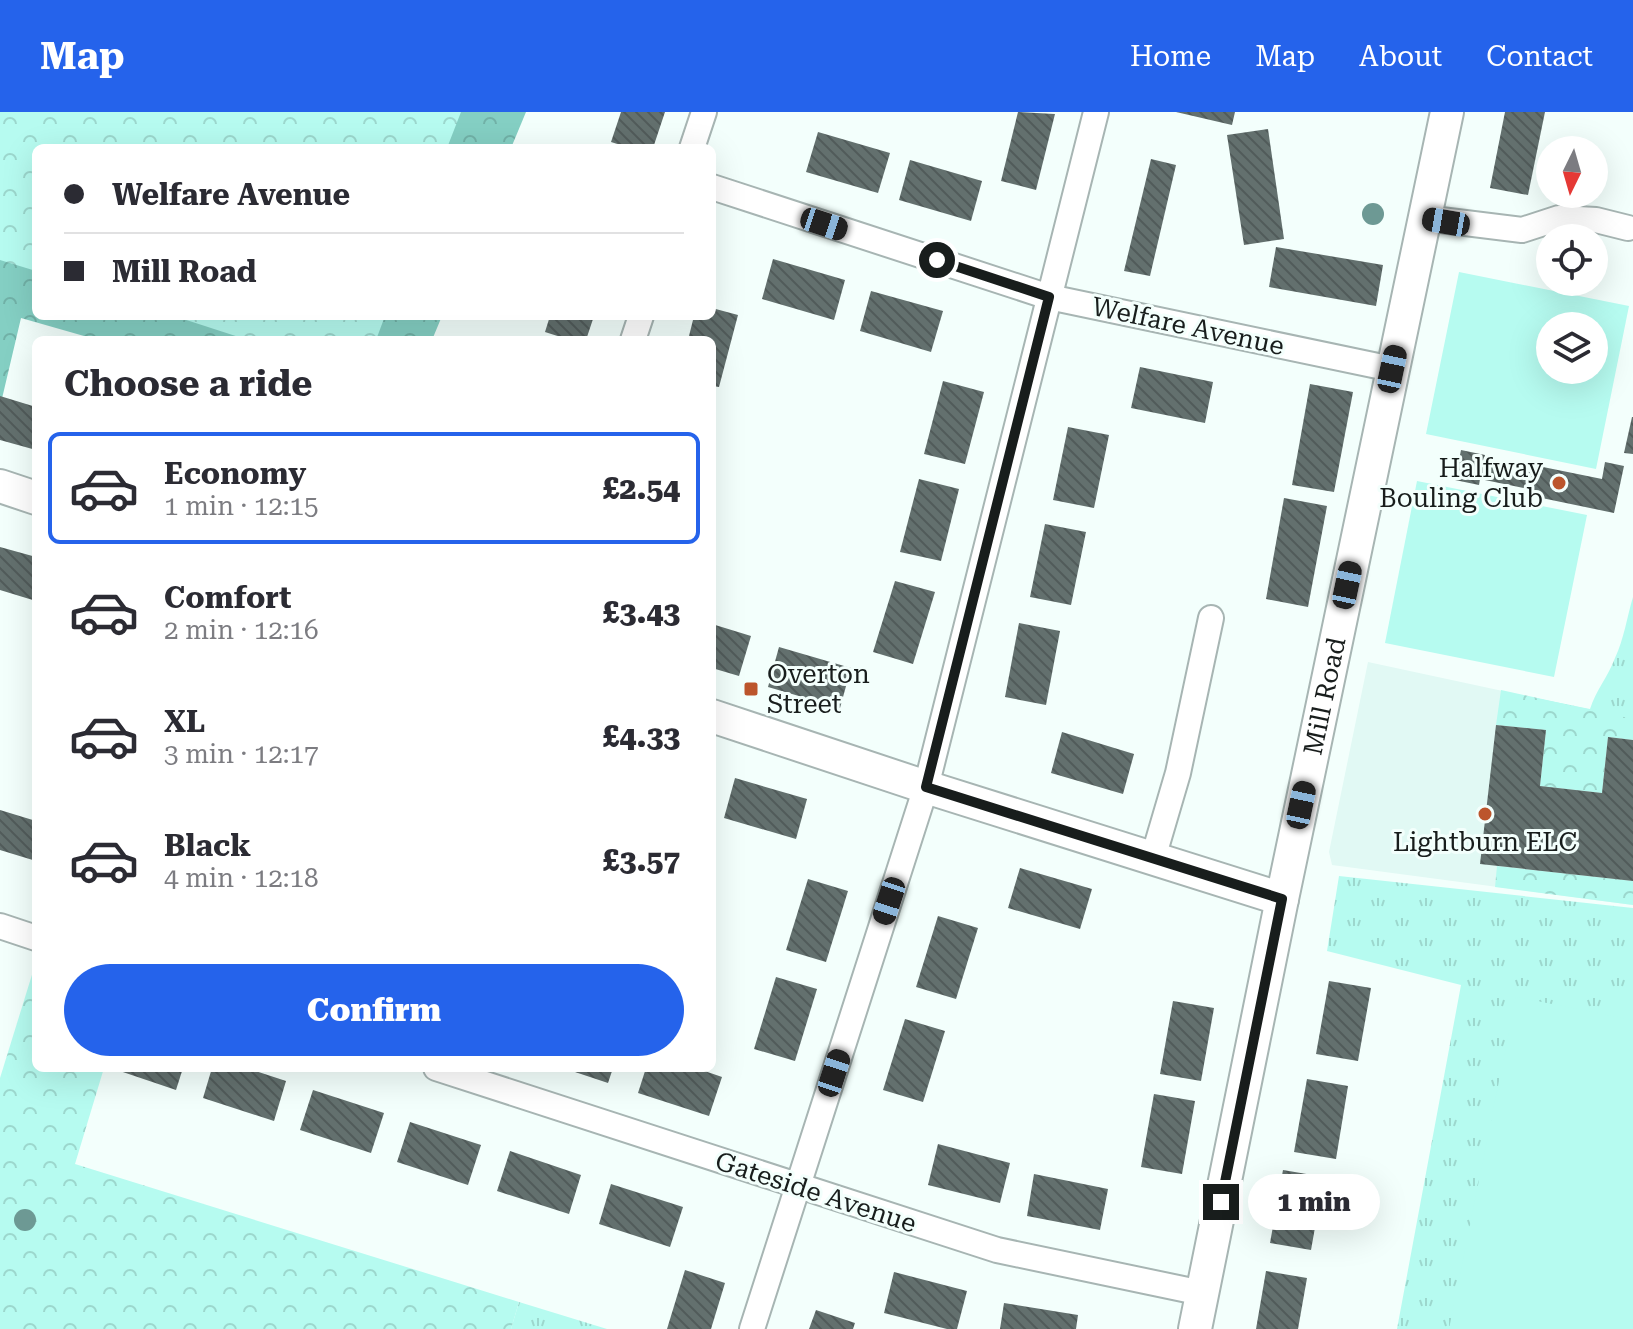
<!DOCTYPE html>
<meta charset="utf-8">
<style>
:root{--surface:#fff;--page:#f7f7f7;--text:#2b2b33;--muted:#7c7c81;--line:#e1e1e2;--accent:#2563eb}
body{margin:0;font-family:"Roboto Serif",serif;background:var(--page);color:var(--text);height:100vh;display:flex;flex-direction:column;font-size:30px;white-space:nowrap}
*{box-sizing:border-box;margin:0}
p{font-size:26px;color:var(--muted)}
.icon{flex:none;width:44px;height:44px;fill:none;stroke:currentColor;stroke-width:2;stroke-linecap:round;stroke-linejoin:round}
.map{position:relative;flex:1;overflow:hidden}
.drawer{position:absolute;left:32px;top:224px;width:684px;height:736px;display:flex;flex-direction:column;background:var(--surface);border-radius:12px;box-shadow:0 8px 32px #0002}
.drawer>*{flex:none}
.top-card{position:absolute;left:32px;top:32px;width:684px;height:176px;border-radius:12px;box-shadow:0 8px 32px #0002;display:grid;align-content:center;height:176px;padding:0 32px;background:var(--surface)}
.needle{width:52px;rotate:185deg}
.buttons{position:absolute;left:1536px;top:24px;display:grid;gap:16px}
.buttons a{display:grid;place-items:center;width:72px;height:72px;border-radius:50%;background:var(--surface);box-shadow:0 8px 32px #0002;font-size:40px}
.end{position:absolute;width:36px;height:36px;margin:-18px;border:10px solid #181d1c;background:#fff;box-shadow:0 0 0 4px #fff}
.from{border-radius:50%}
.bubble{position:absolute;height:56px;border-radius:28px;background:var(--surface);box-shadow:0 8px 32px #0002;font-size:26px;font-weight:800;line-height:56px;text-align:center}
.car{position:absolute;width:24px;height:48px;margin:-24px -12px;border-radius:10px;box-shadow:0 0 6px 2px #0007;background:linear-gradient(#222 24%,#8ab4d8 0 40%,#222 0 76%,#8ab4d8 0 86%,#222 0)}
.top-card b{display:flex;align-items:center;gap:28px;height:76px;font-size:30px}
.top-card b+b{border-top:2px solid var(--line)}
.top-card i{width:20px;height:20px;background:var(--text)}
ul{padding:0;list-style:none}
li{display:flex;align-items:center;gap:24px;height:112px;margin:0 16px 12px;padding:0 16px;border:4px solid transparent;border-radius:12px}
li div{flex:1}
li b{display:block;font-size:30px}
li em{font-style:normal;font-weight:800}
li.selected{border-color:var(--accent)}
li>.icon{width:72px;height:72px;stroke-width:1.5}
h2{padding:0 32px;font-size:36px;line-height:96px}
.action{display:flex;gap:16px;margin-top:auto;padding:16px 32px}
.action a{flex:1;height:92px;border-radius:48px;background:var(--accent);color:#fff;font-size:32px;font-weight:800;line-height:92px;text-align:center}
header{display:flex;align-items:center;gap:48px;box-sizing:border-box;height:112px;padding:0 40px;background:var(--accent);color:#fff}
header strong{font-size:38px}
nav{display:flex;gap:44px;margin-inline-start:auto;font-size:28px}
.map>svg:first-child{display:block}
</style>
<header>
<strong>Map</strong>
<nav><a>Home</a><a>Map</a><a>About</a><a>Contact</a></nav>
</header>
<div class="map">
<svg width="1633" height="1217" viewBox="0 0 1633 1217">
<defs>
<pattern id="grass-tufts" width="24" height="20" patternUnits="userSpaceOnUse" patternTransform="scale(2)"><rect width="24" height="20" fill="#b6fbf0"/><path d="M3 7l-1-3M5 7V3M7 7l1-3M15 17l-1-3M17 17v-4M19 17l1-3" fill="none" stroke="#9cd7cd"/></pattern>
<pattern id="forest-crowns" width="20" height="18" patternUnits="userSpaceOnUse" patternTransform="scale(2)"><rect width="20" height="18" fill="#84cfc3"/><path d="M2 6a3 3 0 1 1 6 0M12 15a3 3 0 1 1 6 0" fill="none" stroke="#71b1a7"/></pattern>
<pattern id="park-crowns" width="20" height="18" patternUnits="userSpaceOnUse" patternTransform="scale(2)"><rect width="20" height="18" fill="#b6fbf0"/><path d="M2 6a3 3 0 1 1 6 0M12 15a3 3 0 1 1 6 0" fill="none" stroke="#9cd7cd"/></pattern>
<pattern id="building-back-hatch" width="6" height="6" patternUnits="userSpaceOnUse" patternTransform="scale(2)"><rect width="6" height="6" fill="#63706e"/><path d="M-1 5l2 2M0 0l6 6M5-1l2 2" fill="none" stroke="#515b5a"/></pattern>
</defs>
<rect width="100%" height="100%" fill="#f3fffc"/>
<polygon fill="#e1f9f4" points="1368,550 1633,607 1633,793 1332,753 1329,740"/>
<g fill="url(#grass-tufts)">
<path d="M1633 485V619L1530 585 1590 597C1596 578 1608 565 1615 546 1624 527 1627 505 1633 485Z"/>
<polygon points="1339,764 1633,796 1633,1217 1397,1217 1461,873 1327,839"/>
<polygon points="519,1190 607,1217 511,1217"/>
</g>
<g fill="url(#forest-crowns)">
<polygon points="432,0 526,0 511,36 419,36"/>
<polygon points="0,129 36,140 36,204 442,204 432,228 98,228 21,206 0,295"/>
</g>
<g fill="url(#park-crowns)">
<polygon points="0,0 461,0 447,36 36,36 36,159 0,148"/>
<polygon points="174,204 385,204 376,228 248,228"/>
<polygon points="1501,578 1633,607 1633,628 1608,625 1602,681 1540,674 1546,618 1496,613"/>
<polygon points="1497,754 1633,769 1633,793 1495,775"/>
<polygon points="35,853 36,956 104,956 75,1052 519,1190 511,1217 0,1217 0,966"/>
</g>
<g fill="#b6fbf0" fill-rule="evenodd">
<path d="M1459 160 1629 194 1596 357 1426 322ZM1550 214H1594V258H1550Z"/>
<polygon points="1417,369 1587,403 1554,565 1385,531"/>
<polygon points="1516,885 1633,908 1633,1217 1449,1217"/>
</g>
<g fill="url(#building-back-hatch)">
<polygon points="621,0 665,0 653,36 630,36 611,30"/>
<polygon points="1018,0 1055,2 1036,78 1001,69"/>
<polygon points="1176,0 1235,0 1232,13"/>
<polygon points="1505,0 1545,0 1528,83 1490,76"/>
<polygon points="1268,17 1284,127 1244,133 1227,23"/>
<polygon points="818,20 890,41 878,81 806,60"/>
<polygon points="1151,47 1176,53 1150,164 1124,159"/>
<polygon points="910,48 982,69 971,109 899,88"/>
<polygon points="1276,135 1383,153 1376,194 1269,175"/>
<polygon points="773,147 845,168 834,208 762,187"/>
<polygon points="871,179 943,199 931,240 860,219"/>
<polygon points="712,196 738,203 719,275 712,274 712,228 688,228 694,204 712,204"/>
<polygon points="550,204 594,204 586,228 570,228 545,220"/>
<polygon points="1140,255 1213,270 1205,311 1131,296"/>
<polygon points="943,269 984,280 965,352 924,342"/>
<polygon points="1310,272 1353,280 1334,380 1292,373"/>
<polygon points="0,284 36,295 36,338 0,328"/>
<polygon points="1632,305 1633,305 1633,342 1624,341"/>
<polygon points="1068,315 1109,323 1094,396 1053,388"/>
<polygon points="1461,338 1485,343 1483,351 1541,362 1543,355 1602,367 1605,350 1624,354 1614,401 1537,385 1538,379 1480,367 1479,373 1455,368"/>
<polygon points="919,367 959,377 941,449 900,440"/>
<polygon points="1284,386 1327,394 1308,495 1266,487"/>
<polygon points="1045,412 1086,420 1071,493 1030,485"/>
<polygon points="0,435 36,445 36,489 0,478"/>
<polygon points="895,469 935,480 913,552 873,540"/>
<polygon points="1019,511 1060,519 1046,593 1005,585"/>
<polygon points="712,512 751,524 739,564 712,556"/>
<polygon points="779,535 851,556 840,596 768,575"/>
<polygon points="1496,613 1546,618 1540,674 1602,681 1608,625 1633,628 1633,769 1480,752"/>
<polygon points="1062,620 1134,642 1123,682 1051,661"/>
<polygon points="735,666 807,687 796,727 724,706"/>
<polygon points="0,698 36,709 36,749 0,738"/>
<polygon points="1020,756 1092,777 1080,817 1008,796"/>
<polygon points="808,767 848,779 826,850 786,838"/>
<polygon points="938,804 978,816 956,887 916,875"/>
<polygon points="776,865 817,877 795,949 754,937"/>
<polygon points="1329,869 1371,876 1358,949 1316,942"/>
<polygon points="1173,889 1214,896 1201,969 1160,962"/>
<polygon points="905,907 945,919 923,990 883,978"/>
<polygon points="111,956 183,956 176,978"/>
<polygon points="212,956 246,956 286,969 274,1009 203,986"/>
<polygon points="563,956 613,956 608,971"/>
<polygon points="646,956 696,956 722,965 709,1004 638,981"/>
<polygon points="1307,967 1348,974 1336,1047 1294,1040"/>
<polygon points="313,978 384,1001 371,1041 300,1018"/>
<polygon points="1154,982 1195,989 1182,1062 1141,1055"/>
<polygon points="410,1010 481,1033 468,1073 397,1050"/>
<polygon points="938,1032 1010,1051 1000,1091 928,1073"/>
<polygon points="510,1039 581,1063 569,1102 497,1079"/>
<polygon points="1283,1058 1324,1065 1311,1138 1270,1131"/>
<polygon points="1034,1062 1108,1077 1100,1118 1027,1104"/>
<polygon points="611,1072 683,1095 670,1135 599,1112"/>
<polygon points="685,1158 725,1171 711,1217 667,1217"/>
<polygon points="1266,1159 1307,1166 1298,1217 1256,1217"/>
<polygon points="894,1160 967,1179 957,1217 947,1217 884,1201"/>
<polygon points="1004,1191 1078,1203 1076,1217 1000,1217"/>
<polygon points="816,1198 855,1211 853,1217 809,1217"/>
</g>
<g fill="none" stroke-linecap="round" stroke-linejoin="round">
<g stroke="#a7b5b3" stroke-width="28">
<g id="street">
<polyline points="692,36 704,0"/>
<polyline points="712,75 1049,185 1392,257"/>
<polyline points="1425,106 1522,118 1559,106 1596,108 1628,116"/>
<polyline points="633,228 641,204"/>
<polyline points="1153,746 1178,661 1211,506"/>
<polyline points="0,814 36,826"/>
<polyline points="436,956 997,1138 1202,1181"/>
<polyline points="752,1217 926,675 1096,0"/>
</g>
</g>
<g stroke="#a7b5b3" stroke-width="36">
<g id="secondary">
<polyline points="0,374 36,386"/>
<polyline points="712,604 926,675 1282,787"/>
<path id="s1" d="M1195 1217 1282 787 1447 0"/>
</g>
</g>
<use href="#street" stroke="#fff" stroke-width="24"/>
<use href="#secondary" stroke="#fff" stroke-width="32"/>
</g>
<g fill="#6d9994">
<circle cx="1373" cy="102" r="11"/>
<circle cx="25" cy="1108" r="11"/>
</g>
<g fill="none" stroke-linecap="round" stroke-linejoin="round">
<polyline stroke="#181d1c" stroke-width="10" points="937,148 1049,185 926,675 1282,787 1221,1090"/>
</g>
<g fill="#bc552c" stroke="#f3fffc" stroke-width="3">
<circle cx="1559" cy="371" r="8"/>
<rect x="743" y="569" width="16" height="16" rx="4"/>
<circle cx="1485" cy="702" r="8"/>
</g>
<g text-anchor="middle" stroke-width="6" stroke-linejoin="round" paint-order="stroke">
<g font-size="26" fill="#181d1c" stroke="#f3fffc">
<text transform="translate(1188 214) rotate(12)" y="9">Welfare Avenue</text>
<text dy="9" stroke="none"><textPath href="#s1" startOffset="646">Mill Road</textPath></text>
<text transform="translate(816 1080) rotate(18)" y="9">Gateside Avenue</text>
</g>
<g font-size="26" fill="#181d1c" stroke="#f3fffc" text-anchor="end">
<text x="1543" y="365">Halfway<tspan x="1543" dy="30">Bouling Club</tspan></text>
<text x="767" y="571" text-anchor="start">Overton<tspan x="767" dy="30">Street</tspan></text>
<text x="1485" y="739" text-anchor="middle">Lightburn ELC</text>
</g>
</g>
</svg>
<div class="buttons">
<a><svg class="needle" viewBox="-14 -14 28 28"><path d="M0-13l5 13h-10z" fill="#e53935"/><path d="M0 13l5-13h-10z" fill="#7c7c81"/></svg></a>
<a><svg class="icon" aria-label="locate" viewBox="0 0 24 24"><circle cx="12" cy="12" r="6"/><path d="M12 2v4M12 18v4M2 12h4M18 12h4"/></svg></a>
<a><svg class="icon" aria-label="layers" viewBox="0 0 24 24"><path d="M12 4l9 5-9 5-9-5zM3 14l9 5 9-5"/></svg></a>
</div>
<i class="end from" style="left:937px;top:148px"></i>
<i class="end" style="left:1221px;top:1090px"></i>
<div class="bubble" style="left:1248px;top:1062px;width:132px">1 min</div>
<i class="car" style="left:1446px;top:110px;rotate:280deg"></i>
<i class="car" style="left:824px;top:112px;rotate:108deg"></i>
<i class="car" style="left:1392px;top:257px;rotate:12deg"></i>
<i class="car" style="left:1347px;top:473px;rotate:12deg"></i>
<i class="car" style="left:1301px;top:693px;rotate:12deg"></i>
<i class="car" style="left:889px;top:789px;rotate:198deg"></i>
<i class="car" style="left:834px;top:961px;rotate:18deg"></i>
<div class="top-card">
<b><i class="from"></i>Welfare Avenue</b>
<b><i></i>Mill Road</b>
</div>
<section class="drawer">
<h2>Choose a ride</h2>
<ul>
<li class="selected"><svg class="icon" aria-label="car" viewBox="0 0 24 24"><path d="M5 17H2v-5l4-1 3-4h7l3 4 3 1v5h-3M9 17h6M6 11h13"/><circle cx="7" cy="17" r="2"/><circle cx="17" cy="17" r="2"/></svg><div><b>Economy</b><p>1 min · 12:15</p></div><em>£2.54</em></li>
<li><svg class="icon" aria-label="car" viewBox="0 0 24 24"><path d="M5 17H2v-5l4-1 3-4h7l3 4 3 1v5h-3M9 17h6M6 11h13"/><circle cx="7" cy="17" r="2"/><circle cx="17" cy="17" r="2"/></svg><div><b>Comfort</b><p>2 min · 12:16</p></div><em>£3.43</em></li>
<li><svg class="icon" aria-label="car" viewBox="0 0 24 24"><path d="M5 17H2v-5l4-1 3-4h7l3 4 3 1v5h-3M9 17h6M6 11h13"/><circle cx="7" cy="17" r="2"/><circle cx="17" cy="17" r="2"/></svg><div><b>XL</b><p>3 min · 12:17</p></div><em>£4.33</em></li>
<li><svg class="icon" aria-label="car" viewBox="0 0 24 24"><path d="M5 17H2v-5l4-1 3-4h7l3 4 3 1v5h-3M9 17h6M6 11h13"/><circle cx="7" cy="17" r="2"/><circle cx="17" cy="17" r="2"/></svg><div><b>Black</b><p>4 min · 12:18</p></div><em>£3.57</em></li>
</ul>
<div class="action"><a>Confirm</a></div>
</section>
</div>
